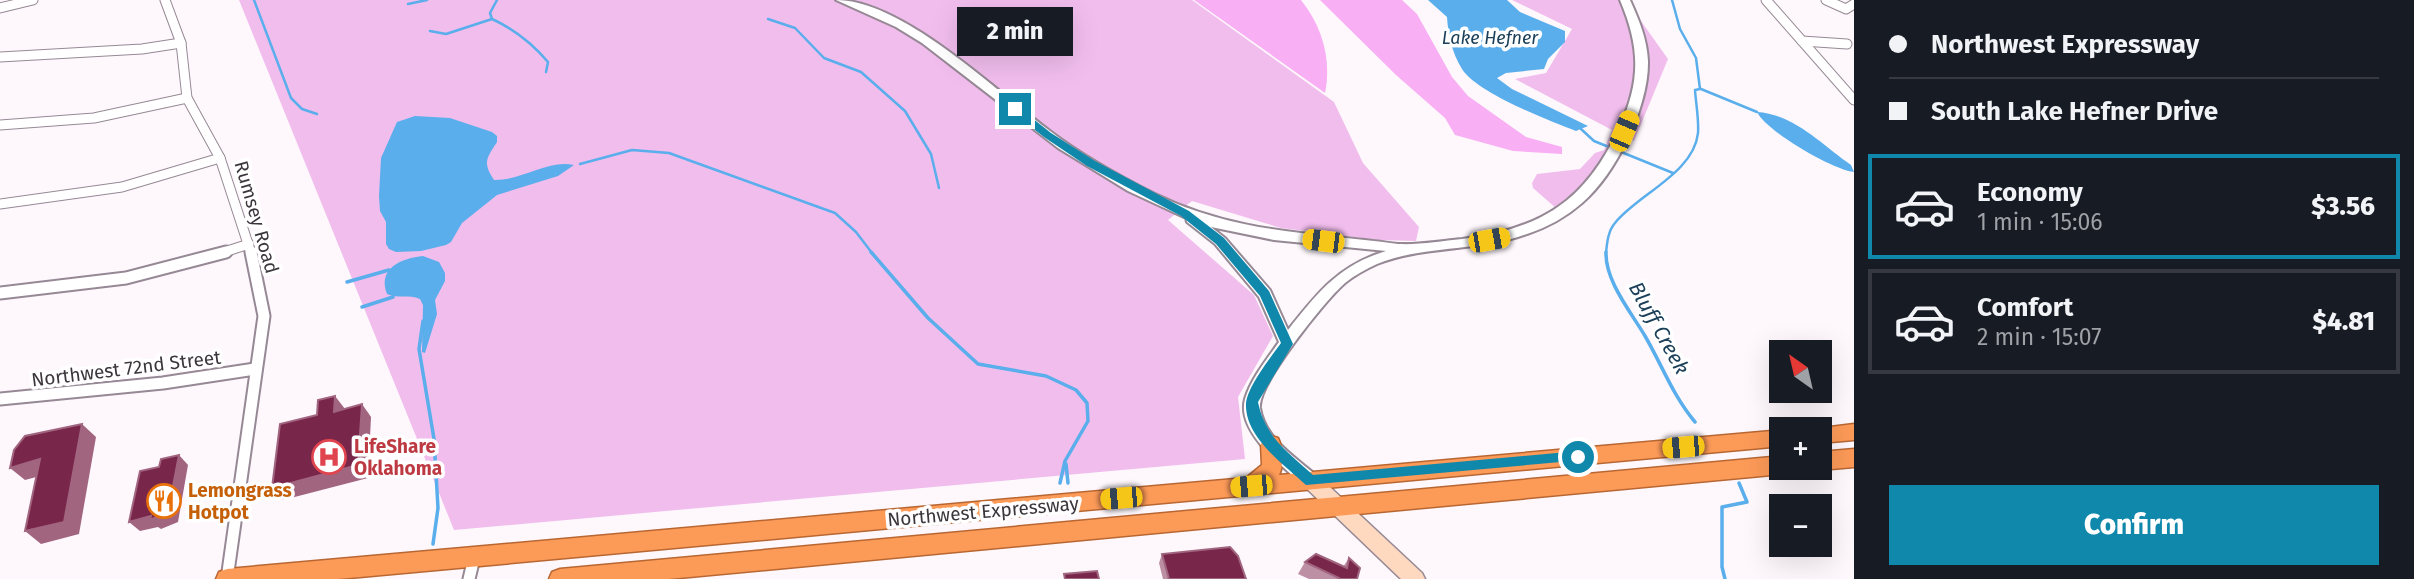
<!DOCTYPE html>
<meta charset="utf-8">
<style>
:root{--surface:#171b24;--page:#20242c;--text:#f1f3f6;--muted:#9ea1a6;--line:#363941;--accent:#0f88ac}
body{margin:0;font-family:"Fira Sans",sans-serif;background:var(--page);color:var(--text);height:100vh;display:flex;flex-direction:column;font-size:26px;white-space:nowrap}
*{box-sizing:border-box;margin:0}
p{font-size:23px;color:var(--muted)}
.icon{flex:none;width:38px;height:38px;fill:none;stroke:currentColor;stroke-width:2;stroke-linecap:round;stroke-linejoin:round}
.map{position:relative;flex:1;overflow:hidden}
.sheet{display:flex;flex-direction:column;background:var(--surface);width:560px}
.sheet>*{flex:none}
.hud{display:grid;align-content:center;height:154px;padding:0 35px;background:var(--surface)}
.needle{width:46px;rotate:326deg}
.fabs{position:absolute;left:1769px;top:340px;display:grid;gap:14px}
.fabs a{display:grid;place-items:center;width:63px;height:63px;border-radius:0px;background:var(--surface);box-shadow:0 7px 28px #0002;font-size:35px}
.end{position:absolute;width:32px;height:32px;margin:-16px;border:9px solid #0f88ac;background:#fff;box-shadow:0 0 0 4px #fff}
.from{border-radius:50%}
.bubble{position:absolute;height:49px;border-radius:0px;background:var(--surface);box-shadow:0 7px 28px #0002;font-size:23px;font-weight:800;line-height:49px;text-align:center}
.car{position:absolute;width:21px;height:42px;margin:-21px -10px;border-radius:9px;box-shadow:0 0 5px 2px #0007;background:linear-gradient(#f5c518 24%,#345 0 40%,#f5c518 0 76%,#345 0 86%,#f5c518 0)}
.hud b{display:flex;align-items:center;gap:24px;height:66px;font-size:26px}
.hud b+b{border-top:2px solid var(--line)}
.hud i{width:18px;height:18px;background:var(--text)}
ul{padding:0;list-style:none}
li{display:flex;align-items:center;gap:21px;height:105px;margin:0 14px 10px;padding:0 21px;border:4px solid var(--line);border-radius:0px}
li div{flex:1}
li b{display:block;font-size:26px}
li em{font-style:normal;font-weight:800}
li.on{border-color:var(--accent)}
li>.icon{width:63px;height:63px;stroke-width:1.5}
.cta{display:flex;gap:14px;margin-top:auto;padding:14px 35px}
.cta a{flex:1;height:80px;border-radius:0px;background:var(--accent);color:#fff;font-size:28px;font-weight:800;line-height:80px;text-align:center}
main{display:flex;flex:1;min-height:0}
.map>svg:first-child{display:block}
</style>
<main>
<div class="map">
<svg width="1854" height="579" viewBox="0 0 1854 579">
<rect width="100%" height="100%" fill="#fef8fd"/>
<g fill="#f1bded">
<polygon points="239,0 1192,0 1334,102 1363,163 1419,227 1416,241 1377,240 1281,228 1192,201 1168,220 1254,295 1273,336 1238,397 1245,459 454,530"/>
<path d="M1512 0H1626L1668 59 1634 141 1617 132C1601 164 1584 187 1557 209L1533 188 1532 183 1537 174 1580 169 1595 153 1604 150 1612 130 1515 79 1546 73 1572 29Z"/>
</g>
<g fill="#f8aff3">
<path d="M1194 0H1301C1322 26 1332 60 1325 93Z"/>
<polygon points="1320,0 1402,0 1417,14 1452,77 1468,96 1526,137 1562,147 1562,154 1513,151 1455,135 1445,118 1396,75"/>
</g>
<g fill="#59aeeb">
<path d="M1428 0H1507L1520 12 1565 31V42L1548 59 1544 69 1506 73 1497 78 1512 89 1588 126 1576 131C1548 120 1477 93 1462 69 1452 53 1448 34 1447 17Z"/>
<path d="M1757 112C1794 114 1822 145 1851 165L1854 172C1833 170 1766 131 1757 112Z"/>
<path d="M415 116 450 118 492 132 497 136V142C487 158 482 162 494 180 521 181 548 159 574 165L558 176 497 195 462 223 451 242 446 245 421 251 396 252 389 249 386 244V222L380 211 379 196 381 158 397 122Z"/>
<path d="M423 256 439 262 445 273V281L435 300 437 314 425 353 422 352 423 305 420 299C409 294 398 299 387 294 377 268 402 258 423 256Z"/>
</g>
<g fill="none" stroke-linecap="round" stroke-linejoin="round">
<g stroke="#59aeeb" stroke-width="2.5">
<polyline points="254,0 291,98 302,109 317,114"/>
<path d="M497 0 490 13 492 19C514 29 532 43 548 62L546 72"/>
<polyline points="408,4 427,0"/>
<polyline points="768,19 795,28 824,58 861,72 905,111 931,154 939,188"/>
<polyline points="430,31 446,34 492,19"/>
<polyline points="1701,89 1757,112"/>
<polyline points="1581,129 1594,141 1673,173"/>
<polyline points="580,164 632,150 669,153 835,213 856,232 872,253"/>
<path d="M1606 253C1607 243 1608 231 1615 223 1637 195 1694 173 1698 133 1699 120 1696 104 1695 90L1700 89 1696 58 1680 29 1672 0"/>
</g>
<g stroke="#59aeeb" stroke-width="3.5">
<polyline points="871,252 928,318 978,364 1046,376 1076,390 1087,403 1088,421 1065,461 1060,483"/>
<path d="M1606 252C1605 281 1631 312 1645 336 1662 365 1673 396 1695 422"/>
<polyline points="347,282 389,270"/>
<polyline points="362,307 393,297"/>
<polyline points="423,321 419,349 434,439 438,508 433,544"/>
<polyline points="1066,464 1068,483"/>
<polyline points="1725,579 1722,567 1722,507 1747,502 1739,483"/>
</g>
<g stroke="#968995" stroke-width="11">
<g id="minor-far1">
<polyline points="165,0 181,43 187,98 220,158 251,253"/>
<polyline points="1766,0 1854,100"/>
<polyline points="1826,0 1846,9 1854,4"/>
<polyline points="0,8 33,0"/>
<polyline points="1802,41 1847,44"/>
<polyline points="0,57 142,49 181,43"/>
<polyline points="0,125 94,118 187,98"/>
<polyline points="0,204 122,187 220,158"/>
<polyline points="221,253 249,244"/>
</g>
</g>
<g stroke="#968995" stroke-width="15">
<g id="minor">
<polyline points="0,293 126,278 226,252"/>
<polyline points="0,399 163,383 255,369"/>
<polyline points="227,579 264,316 251,252"/>
<polyline points="469,579 474,558"/>
</g>
</g>
<g stroke="#968995" stroke-width="4">
<path id="tertiary" d="M836 0C903 0 997 92 1050 131 1083 156 1119 176 1155 194 1237 234 1311 232 1398 244 1420 245 1441 241 1462 239 1541 229 1586 201 1619 128 1641 81 1640 47 1620 0H1630C1639 20 1647 39 1648 61 1649 106 1616 174 1582 203 1566 217 1548 227 1527 234 1479 252 1424 245 1377 264 1366 269 1355 275 1345 283 1326 299 1257 385 1260 408 1265 439 1295 457 1317 476L1319 481 1317 486 1311 488 1305 486C1284 468 1236 432 1245 399 1251 379 1267 359 1279 342L1259 297 1215 244 1187 222 1186 218 1128 191 1058 148 922 43 896 27ZM1211 227 1274 240 1386 251C1339 265 1317 293 1288 330L1270 290 1225 238Z"/>
</g>
<g stroke="#968995" stroke-width="3">
<polygon id="secondary" points="1311,473 1317,475 1422,573 1425,579 1401,579 1305,487 1302,481 1305,475"/>
</g>
<g stroke="#b86733" stroke-width="3">
<g id="trunk">
<polygon points="1854,424 1854,440 1820,443 1820,429 1814,429"/>
<path d="M1782 430V446L338 579H216L219 572 227 569 1246 478 1262 465 1261 444 1264 438 1271 436 1278 438C1283 448 1284 465 1279 475Z"/>
<polygon points="1854,449 1854,467 1820,470 1813,467 1820,467 1820,452"/>
<polygon points="1782,456 1782,467 1791,467 1782,474 668,579 549,579 552,572 560,569"/>
</g>
</g>
<use href="#minor-far1" stroke="#fff" stroke-width="9"/>
<use href="#minor" stroke="#fff" stroke-width="11"/>
<use href="#tertiary" fill="#fff" fill-rule="evenodd"/>
<use href="#secondary" fill="#fed9c0" fill-rule="evenodd"/>
<use href="#trunk" fill="#fc9a58" fill-rule="evenodd"/>
</g>
<g fill="#bc8fa4">
<polygon points="1162,554 1246,579 1163,579 1159,563"/>
<polygon points="1349,558 1357,579 1309,579 1298,574 1305,562 1343,567"/>
</g>
<g fill="#a16580">
<polygon points="335,396 345,409 334,412"/>
<polygon points="362,404 371,417 368,478 283,500 272,488"/>
<polygon points="82,424 96,437 79,534 41,544 25,531"/>
<polygon points="179,455 188,465 178,522 161,529 158,527 140,531 129,522"/>
<polygon points="40,459 55,472 25,480 10,468"/>
</g>
<g fill="#79264b" stroke="#a16580" stroke-width="2">
<polygon points="335,396 334,412 362,404 358,465 272,488 280,424 317,415 318,400"/>
<polygon points="82,424 64,522 25,531 40,459 10,468 14,450 25,436"/>
<polygon points="179,455 168,512 150,520 151,516 129,522 140,471 159,467 161,459"/>
<polygon points="1230,547 1238,556 1246,579 1169,579 1162,554"/>
<polygon points="1316,554 1347,568 1349,558 1360,568 1357,579 1338,579 1339,578 1305,562"/>
<polygon points="1097,571 1099,579 1065,579 1064,574"/>
</g>
<path fill="#0f88ac" d="M1011 107H1018L1051 133 1095 161 1189 211 1224 238 1269 291 1293 344 1258 402C1265 437 1288 452 1313 475L1578 451 1584 457 1583 460 1306 485C1284 464 1245 438 1246 404 1247 387 1271 357 1281 343L1260 296 1216 244 1181 216 1087 166 1044 137 1011 111Z"/>
<defs>
<g id="hospital-ring" transform="scale(1.75)"><circle r="9.5" fill="#fff" stroke="#e0444e" stroke-width="1.5"/><path d="M-5-5h3v3.5h4V-5h3V5h-3V1.5h-4V5h-3Z" fill="#e0444e"/></g>
<g id="restaurant-ring" transform="scale(1.75)"><circle r="9.5" fill="#fff" stroke="#e8710a" stroke-width="1.5"/><path d="M-5-6h1v4h1v-4h1v4h1v-4h1v5L-1.5 .5V6h-2V.5L-5-1ZM5-6V6H3V1.5H1.5Q1.5-4 5-6Z" fill="#e8710a"/></g>
</defs>
<g fill-rule="evenodd">
<use href="#hospital-ring" x="329" y="457"/>
<use href="#restaurant-ring" x="164" y="501"/>
</g>
<g text-anchor="middle" stroke-width="7" stroke-linejoin="round" paint-order="stroke">
<g font-size="18" font-style="italic" fill="#1c4059" stroke="#fff">
<text x="1490" y="44">Lake Hefner</text>
</g>
<g font-size="19" fill="#3b363b" stroke="#fff">
<text transform="translate(257 217) rotate(74)" y="7">Rumsey Road</text>
<text transform="translate(126 368) rotate(-7)" y="7">Northwest 72nd Street</text>
<text transform="translate(983 511) rotate(-5)" y="7">Northwest Expressway</text>
</g>
<g font-size="19" font-weight="bold" fill="#be3a42" stroke="#fff" text-anchor="start">
<text x="354" y="453">LifeShare<tspan x="354" dy="22">Oklahoma</tspan></text>
</g>
<g font-size="19" font-weight="bold" fill="#c56008" stroke="#fff" text-anchor="start">
<text x="188" y="497">Lemongrass<tspan x="188" dy="22">Hotpot</tspan></text>
</g>
<g font-size="21" font-style="italic" fill="#1c4059" stroke="#fff">
<text transform="translate(1659 328) rotate(61)" y="7">Bluff Creek</text>
</g>
</g>
</svg>
<div class="fabs">
<a><svg class="needle" viewBox="-14 -14 28 28"><path d="M0-13l5 13h-10z" fill="#e53935"/><path d="M0 13l5-13h-10z" fill="#9ea1a6"/></svg></a>
<a>+</a>
<a>−</a>
</div>
<i class="end from" style="left:1578px;top:457px"></i>
<i class="end" style="left:1015px;top:109px"></i>
<div class="bubble" style="left:957px;top:7px;width:116px">2 min</div>
<i class="car" style="left:1624px;top:131px;rotate:23deg"></i>
<i class="car" style="left:1489px;top:240px;rotate:80deg"></i>
<i class="car" style="left:1323px;top:241px;rotate:277deg"></i>
<i class="car" style="left:1683px;top:447px;rotate:265deg"></i>
<i class="car" style="left:1251px;top:486px;rotate:265deg"></i>
<i class="car" style="left:1121px;top:498px;rotate:265deg"></i>
</div>
<section class="sheet">
<div class="hud">
<b><i class="from"></i>Northwest Expressway</b>
<b><i></i>South Lake Hefner Drive</b>
</div>
<ul>
<li class="on"><svg class="icon" aria-label="car" viewBox="0 0 24 24"><path d="M5 17H2v-5l4-1 3-4h7l3 4 3 1v5h-3M9 17h6M6 11h13"/><circle cx="7" cy="17" r="2"/><circle cx="17" cy="17" r="2"/></svg><div><b>Economy</b><p>1 min · 15:06</p></div><em>$3.56</em></li>
<li><svg class="icon" aria-label="car" viewBox="0 0 24 24"><path d="M5 17H2v-5l4-1 3-4h7l3 4 3 1v5h-3M9 17h6M6 11h13"/><circle cx="7" cy="17" r="2"/><circle cx="17" cy="17" r="2"/></svg><div><b>Comfort</b><p>2 min · 15:07</p></div><em>$4.81</em></li>
</ul>
<div class="cta"><a>Confirm</a></div>
</section>
</main>
